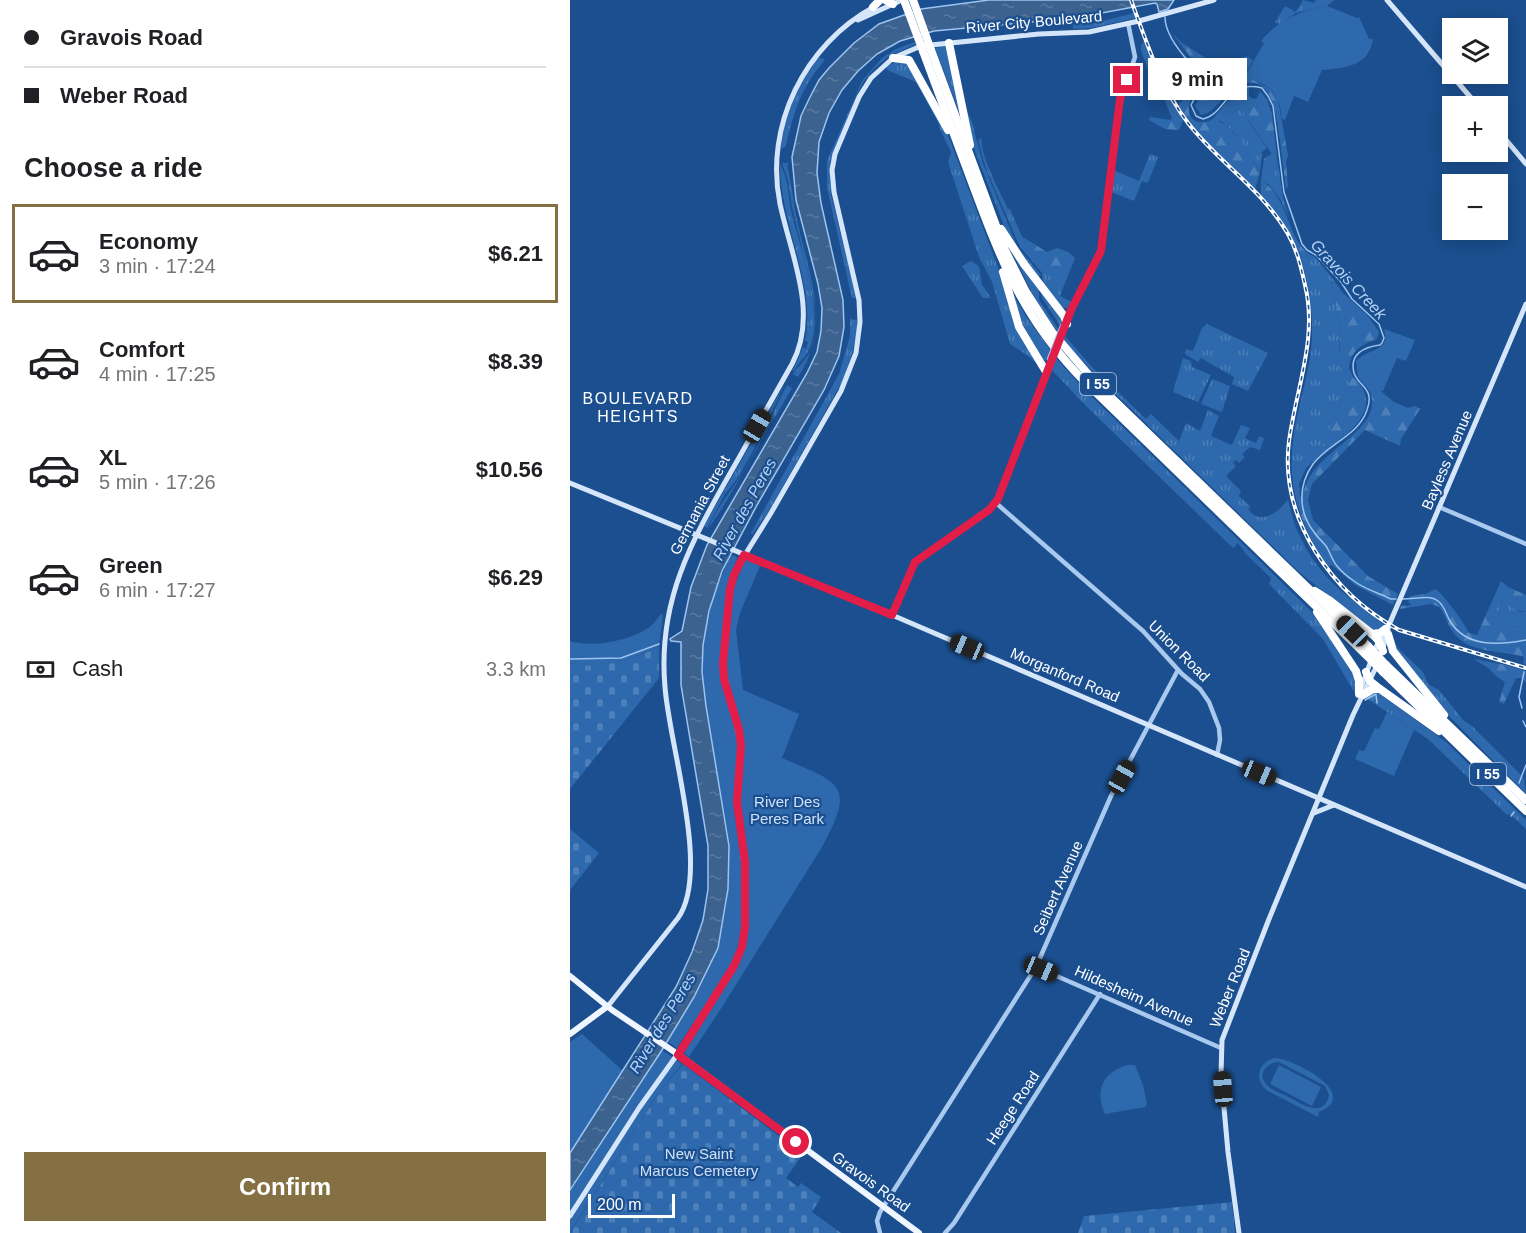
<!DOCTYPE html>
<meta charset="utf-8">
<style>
:root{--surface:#fff;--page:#f2f2f2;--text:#202124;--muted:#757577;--line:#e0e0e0;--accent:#847042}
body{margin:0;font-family:Helvetica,sans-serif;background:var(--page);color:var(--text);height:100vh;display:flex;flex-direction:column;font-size:22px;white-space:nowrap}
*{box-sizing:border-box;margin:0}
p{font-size:20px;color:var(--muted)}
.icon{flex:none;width:33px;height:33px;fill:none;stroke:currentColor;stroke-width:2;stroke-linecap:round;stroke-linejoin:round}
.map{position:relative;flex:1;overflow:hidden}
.sheet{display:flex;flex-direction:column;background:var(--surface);width:570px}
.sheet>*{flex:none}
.guide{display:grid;align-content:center;height:132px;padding:0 24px;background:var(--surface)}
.tools{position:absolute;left:872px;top:18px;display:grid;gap:12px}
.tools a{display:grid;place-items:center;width:66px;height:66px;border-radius:0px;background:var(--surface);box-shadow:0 3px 15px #0003;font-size:30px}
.scale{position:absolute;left:18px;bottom:15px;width:87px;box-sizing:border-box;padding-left:6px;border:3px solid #fff;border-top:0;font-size:16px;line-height:21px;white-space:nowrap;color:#fff;-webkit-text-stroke:4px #1b4f8f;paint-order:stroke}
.end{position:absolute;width:27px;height:27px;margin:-14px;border:8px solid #e11d48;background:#fff;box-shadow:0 0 0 3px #fff}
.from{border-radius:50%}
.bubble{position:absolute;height:42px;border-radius:0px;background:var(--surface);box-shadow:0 3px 15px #0003;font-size:20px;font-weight:700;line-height:42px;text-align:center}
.car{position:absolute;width:18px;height:36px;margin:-18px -9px;border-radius:8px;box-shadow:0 0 4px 2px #0007;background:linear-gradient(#222 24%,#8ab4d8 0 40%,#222 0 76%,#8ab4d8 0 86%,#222 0)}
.guide b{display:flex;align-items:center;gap:21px;height:57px;font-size:22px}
.guide b+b{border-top:2px solid var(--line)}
.guide i{width:15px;height:15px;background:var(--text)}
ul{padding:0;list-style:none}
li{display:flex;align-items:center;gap:18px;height:99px;margin:0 12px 9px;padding:0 12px;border:3px solid transparent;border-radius:0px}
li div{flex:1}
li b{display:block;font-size:22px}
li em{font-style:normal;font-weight:700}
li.current{border-color:var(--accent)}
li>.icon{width:54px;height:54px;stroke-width:1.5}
h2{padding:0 24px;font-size:27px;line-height:72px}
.pay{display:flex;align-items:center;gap:15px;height:66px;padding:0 24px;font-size:22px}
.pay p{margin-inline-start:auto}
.primary-button{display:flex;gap:12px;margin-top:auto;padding:12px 24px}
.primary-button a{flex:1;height:69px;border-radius:0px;background:var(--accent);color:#fff;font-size:24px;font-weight:700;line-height:69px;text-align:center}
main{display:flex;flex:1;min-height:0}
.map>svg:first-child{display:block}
</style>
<main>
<section class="sheet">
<div class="guide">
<b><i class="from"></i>Gravois Road</b>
<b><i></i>Weber Road</b>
</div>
<h2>Choose a ride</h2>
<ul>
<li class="current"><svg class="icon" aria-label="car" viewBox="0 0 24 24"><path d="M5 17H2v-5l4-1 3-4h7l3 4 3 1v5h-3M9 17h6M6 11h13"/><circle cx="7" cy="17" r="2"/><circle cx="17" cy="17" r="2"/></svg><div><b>Economy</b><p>3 min · 17:24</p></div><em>$6.21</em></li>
<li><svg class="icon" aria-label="car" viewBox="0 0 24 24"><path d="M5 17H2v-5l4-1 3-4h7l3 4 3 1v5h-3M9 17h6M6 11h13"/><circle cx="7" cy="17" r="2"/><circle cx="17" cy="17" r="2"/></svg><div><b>Comfort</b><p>4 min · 17:25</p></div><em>$8.39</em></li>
<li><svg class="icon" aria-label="car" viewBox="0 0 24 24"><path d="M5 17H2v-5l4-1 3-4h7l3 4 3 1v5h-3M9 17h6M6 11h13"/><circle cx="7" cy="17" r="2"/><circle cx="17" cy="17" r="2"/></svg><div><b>XL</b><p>5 min · 17:26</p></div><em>$10.56</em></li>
<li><svg class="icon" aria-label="car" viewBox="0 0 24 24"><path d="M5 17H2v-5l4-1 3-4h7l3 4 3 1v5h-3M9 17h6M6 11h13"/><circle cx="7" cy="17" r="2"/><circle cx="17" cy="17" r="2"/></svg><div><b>Green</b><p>6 min · 17:27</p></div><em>$6.29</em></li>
</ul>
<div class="pay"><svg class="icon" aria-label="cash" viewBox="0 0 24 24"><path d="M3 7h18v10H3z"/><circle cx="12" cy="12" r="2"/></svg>Cash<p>3.3 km</p></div>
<div class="primary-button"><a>Confirm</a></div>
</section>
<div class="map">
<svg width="956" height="1233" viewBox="0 0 956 1233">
<defs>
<pattern id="grass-tufts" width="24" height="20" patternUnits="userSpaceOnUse" patternTransform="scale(1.5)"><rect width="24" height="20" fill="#2e69ad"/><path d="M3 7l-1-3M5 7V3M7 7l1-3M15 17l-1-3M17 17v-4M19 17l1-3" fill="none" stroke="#4d80b9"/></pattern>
<pattern id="forest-firs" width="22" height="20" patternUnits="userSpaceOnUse" patternTransform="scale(1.5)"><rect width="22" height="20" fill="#2e69ad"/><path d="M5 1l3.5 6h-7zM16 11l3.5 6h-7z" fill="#4d80b9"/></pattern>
<pattern id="cemetery-stones" width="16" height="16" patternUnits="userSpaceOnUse" patternTransform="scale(1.5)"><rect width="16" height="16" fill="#2e69ad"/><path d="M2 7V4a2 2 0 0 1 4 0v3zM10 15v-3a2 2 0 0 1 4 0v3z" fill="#4d80b9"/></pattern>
<pattern id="water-ripples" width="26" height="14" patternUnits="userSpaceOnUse" patternTransform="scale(1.5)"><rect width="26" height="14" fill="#3c6290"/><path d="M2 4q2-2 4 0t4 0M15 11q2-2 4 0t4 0" fill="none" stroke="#597aa1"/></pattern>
</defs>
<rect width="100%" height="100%" fill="#1b4f8f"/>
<g fill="url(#grass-tufts)">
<polygon points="733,0 744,3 746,0 764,0 757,6 726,13 709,24 705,22 715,6 726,12"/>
<path d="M565 13 566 18 521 28 503 29V22C516 28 549 16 565 13Z"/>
<polygon points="345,42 346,44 319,56 305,68 294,81 286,96 260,162 261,194 286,298 282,298 257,188 257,161 292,81 312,58 326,49"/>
<polygon points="376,46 378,48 396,130 365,48"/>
<polygon points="673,56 668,72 660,76 648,93 644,93 639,75 648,72 652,67 664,69"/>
<path d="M248 58H252L255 60C232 86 223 113 216 146L211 149C214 115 229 85 248 58Z"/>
<polygon points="330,60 337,61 378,135 438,294 473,369 457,355 440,344 422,282 409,257 378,162 381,152 369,127 369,124 346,82 317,70 316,66"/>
<polygon points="665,97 679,122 697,148 692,152 690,172 664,133 651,121 641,121 656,103"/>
<polygon points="394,104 402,122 413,164 447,246 471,275 467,278 436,231 403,146"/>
<path d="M412 138C408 151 431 194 438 209H440L453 239 493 288 490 296 502 302 497 308H491L473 283 472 273 450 247 416 169 408 140Z"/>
<polygon points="580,154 588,157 579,180 577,183 572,181 564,201 541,192 543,170 569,181"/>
<polygon points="701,154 707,158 713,197 719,218 710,199 699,185 691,180 694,159"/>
<path d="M210 163C211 168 215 173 216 179 219 190 219 201 221 211 230 249 262 328 232 360L231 357V361L222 373 233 347 236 349 238 342 235 341C247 286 209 221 210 163Z"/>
<path d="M212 163H220L217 165C222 183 223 202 227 220 239 275 262 326 228 377L223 374 240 353 245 334 246 313 241 285 222 207 218 180Z"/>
<polygon points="437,242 494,320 491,327 472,298 471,291 469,290 469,300 489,330 488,333 464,297"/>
<path d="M739 254 745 257 760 275 770 326 769 348 771 373 774 374 779 368 783 377 779 383 752 449 748 457 736 468 729 484H723C717 432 734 400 741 351 744 326 741 302 736 277L739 280 736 257Z"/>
<polygon points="401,261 409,266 412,285 421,298 413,298 392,266"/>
<polygon points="439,287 457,318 481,351 476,361 472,359 455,335"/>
<path d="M280 318 284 320 288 319C286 342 281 361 272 382L199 511 182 535 181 533 269 374 280 336Z"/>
<polygon points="637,324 698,353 678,391 662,384 664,377 631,358 628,362 615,354 616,349 623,351 632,328"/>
<path d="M494 335 523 368 576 419 581 414 609 441 616 423 630 431 638 410 649 416 641 436 662 445 671 425 680 428 675 438 686 443 689 436 694 438 690 450 680 447 672 454 675 457 669 463 666 460 663 463 666 466 656 476 671 491 669 496 681 507 678 508C688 527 709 513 718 499 720 507 722 516 725 525 745 575 773 593 813 624L810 630 804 632 729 572 520 369 492 339Z"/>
<polygon points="485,357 512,387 740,610 786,676 786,695 753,639 699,584 701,578 676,554 668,543 663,548 516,406 480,368"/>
<polygon points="613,358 621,361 622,367 641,375 628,402 603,392"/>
<polygon points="642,379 660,386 652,412 631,404"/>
<polygon points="215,384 183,451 167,479 155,494 137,528 134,526"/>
<path d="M217 385 222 388 153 507 138 529C148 504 165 487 177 465 192 439 203 412 217 385Z"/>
<path d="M942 594C942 605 943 613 956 612V625C926 635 921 600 942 594Z"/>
<polygon points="821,633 828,648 853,672 858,684 869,690 893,720 903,727 954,778 956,794 877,714 827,651"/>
<polygon points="801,692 812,693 814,697 876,742 956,820 956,829 940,814 937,815 858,739 796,698"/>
</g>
<g fill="url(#forest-firs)">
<path d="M602 33 612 43 636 58 633 64 634 67 641 60 652 67 648 72 639 75 641 90 645 94 650 83H655L660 76 668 72 674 57 676 56 683 60 675 75 700 89 708 99 718 156 716 161 718 187 716 188C714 172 712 157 710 141 706 116 703 65 663 89 652 96 644 114 631 115L625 106 634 85V75Z"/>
<polygon points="574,41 590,82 613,120 609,130 595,129 579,120 580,117 600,120 602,118 595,101 585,87 571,51 571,45"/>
<path d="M626 83H627C626 91 619 100 619 107 617 122 632 126 643 119 665 125 677 155 690 172L685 189 627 132 608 105 622 91Z"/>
<polygon points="679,88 679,96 683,99 687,98 690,91 697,100 702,114 707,158 704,157 665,101 665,97 671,91"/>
<path d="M691 180C719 198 717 238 739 254L736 257 742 274 739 281 736 277 730 255 718 230 691 194Z"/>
<polygon points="451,236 477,252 487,248 498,252 505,258 493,288 474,268"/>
<path d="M760 275 773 293 797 315 809 332 807 339C791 345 781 350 779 368L774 374 771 373 769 367 770 326Z"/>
<path d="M787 371 824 402 838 408 845 406 850 409 831 439 830 446 795 430 742 484 738 500 743 520 798 576 828 594 823 605 785 585 762 565 758 567C740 541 728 515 723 484H729L730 497 733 496C738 453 805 436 802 400 802 387 790 382 787 371Z"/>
<path d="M783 377C819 410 773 437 748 457L779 383Z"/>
<path d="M931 581 938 587 956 595V612L945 610 942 607 941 595C921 600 926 635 956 625V665L953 664 954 657C931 650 898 654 883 632 877 624 875 614 869 607L861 604 830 609 831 606 842 605 838 602 840 596 855 594 866 589C875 597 894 622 899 633L907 635Z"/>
<path d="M904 659 936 665 956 671V682L951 678H946L934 704 929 702 935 682C927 678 924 673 918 668 913 664 908 663 904 659Z"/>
</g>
<g fill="url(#cemetery-stones)">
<path d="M89 647V678L0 789V663C29 670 63 659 89 647Z"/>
<polygon points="0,829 29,853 0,890"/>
<polygon points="113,1064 233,1154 216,1178 228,1187 231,1183 251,1197 242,1212 271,1233 0,1233 89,1092"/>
<polygon points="662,1202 665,1233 508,1233 514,1216"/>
</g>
<g fill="#2e69ad" fill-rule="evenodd">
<path d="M757 6 787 18 789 17 799 39H803C799 67 774 68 752 70L738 102 724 96 715 120 712 119C710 101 706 90 689 82 683 80 679 79 675 76L694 43 691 41C711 18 728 12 757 6Z"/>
<path d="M814 329 845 340 836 361 827 358 813 391 801 393 788 377 786 361C800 347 821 352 814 329Z"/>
<polygon points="160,555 166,556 167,559 157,586 150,665 152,682 168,739 164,808 172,870 171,935 162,964 107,1048 97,1041 124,997 147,951 157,902 159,876 158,834 136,706 132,672 133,645 143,598"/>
<path d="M177 560 190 566 170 613 166 630 173 690 229 714 212 758C269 783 287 783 252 847L152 1007 119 1057 114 1052 167 967 177 938 178 870 170 802 174 739 158 679 156 662 163 590 174 561Z"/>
<path d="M91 614H93L89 647C62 659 30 671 0 663V641C23 648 58 641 78 628 84 624 87 619 91 614Z"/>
<polygon points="817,712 844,730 824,776 785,759 789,750 794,751 805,728 809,729"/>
<polygon points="12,1034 53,1071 0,1153 0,1042"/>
<polygon points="92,1050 112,1064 89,1092 0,1232 0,1190"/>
<path d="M704 1058C722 1058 793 1094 749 1112L748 1117 698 1091C684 1081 687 1063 704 1058ZM709 1062 755 1086 759 1095C754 1120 730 1103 717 1096 710 1093 701 1090 696 1084 687 1074 697 1062 709 1062Z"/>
<path d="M558 1065H565L573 1085 577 1104 575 1107 535 1114C524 1091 533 1071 558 1065Z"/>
<polygon points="709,1065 751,1087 742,1106 700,1084"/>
</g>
<polygon fill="url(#water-ripples)" stroke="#9cc4f0" stroke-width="1.5" points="419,0 604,0 598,9 589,12 587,4 585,3 505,18 364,31 330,41 307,54 288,71 272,90 259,113 249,142 247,173 251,203 273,300 274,327 269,356 254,390 187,505 152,571 139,611 133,645 132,672 136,706 159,846 158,889 148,948 124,997 92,1050 0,1190 0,1153 106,987 122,952 133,920 138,889 138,846 111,685 111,642 101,641 100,639 112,631 121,587 137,545 237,373 247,352 251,331 252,308 248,284 226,200 222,157 231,116 239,99 249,80 259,68 284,43 309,24 351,9"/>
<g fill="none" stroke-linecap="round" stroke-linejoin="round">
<g stroke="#9cc4f0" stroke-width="1.5">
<path d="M595 17C595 34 609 51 620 63 625 67 630 71 631 78 632 87 625 97 621 105L626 116 633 119C656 114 656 79 692 88L698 96 703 106 714 192 732 244 737 250 746 255 771 282 782 299 809 324 814 338 812 343 810 345C794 347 779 354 784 373 789 387 805 388 797 410 789 435 758 444 743 464 728 485 728 512 744 532 747 537 752 541 756 546 760 552 762 560 767 566 771 571 778 577 784 581 794 589 809 593 821 599H826"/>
<path d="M831 599C842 600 859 594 868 601 875 606 876 615 880 621 896 648 929 645 956 640"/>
<polyline points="0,659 51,658 89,644"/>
<polyline points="806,695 807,703"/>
<polyline points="795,700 806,694"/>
<polyline points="952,708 949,697 954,672"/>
<polyline points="953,721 956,727"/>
<polyline points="949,783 956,765"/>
<polyline points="941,816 944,812"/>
</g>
<g stroke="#a9c9ee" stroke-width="4.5">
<polyline points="494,329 506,300 532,247 551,99 565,57 558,23"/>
<polyline points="426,503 573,631 612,674 630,689 639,702 649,728 650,740 647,755"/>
<polyline points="869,507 956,544"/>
<polyline points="322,615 345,562 426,503 481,362"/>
<polyline points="466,967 651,1048"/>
<polyline points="310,1233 307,1221 310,1212 466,967 541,796 608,670"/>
<polyline points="375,1233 384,1223 530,994"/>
</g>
<g stroke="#d6e6fa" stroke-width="5">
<polyline points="817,0 908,106"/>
<polyline points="288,20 332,0"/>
<polyline points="927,129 956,164"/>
<polyline points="0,483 322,615 956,887"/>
<polyline points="812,652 819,625"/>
<polyline points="791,688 806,647 819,625 956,304"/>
<polyline points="744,813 764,805"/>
<path d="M38 1006 108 918C141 872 99 745 95 687 87 598 124 537 166 463 185 430 203 397 222 364 249 313 221 256 210 204 194 126 235 44 304 7"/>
<polyline points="0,1216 69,1108 119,1038 164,966 172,947 175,927 175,874 167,802 171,745 153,668 160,589 168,566 201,513 271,391 286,353 290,322 289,300 264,192 262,170 265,154 289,97 301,78 323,58 351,46 469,34 519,32 569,21 644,0"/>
<polyline points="669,1233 658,1152 651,1075 652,1040 699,919 783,715 808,663"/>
</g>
<g stroke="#f0f6ff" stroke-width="6">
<polyline points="0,976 42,1010 112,1057 349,1233"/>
<polyline points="0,1034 38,1006"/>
</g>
<g stroke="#fff" stroke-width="8">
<polyline points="315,0 323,4"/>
<polyline points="303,7 310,0"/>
<polyline points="379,43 400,145"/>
<polyline points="361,50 435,250 456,292 482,332 524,381 798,646"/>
<path d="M353 51C369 94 385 137 401 180 431 260 452 318 514 381L795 654"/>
<polyline points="323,58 339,60 378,130"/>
<polyline points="431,229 454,264 494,316 497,324"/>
<polyline points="433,272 449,327 475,370"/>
<polyline points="745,591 759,600 802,634 808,640 813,651"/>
<polyline points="747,612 786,671 789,681 789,694"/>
<polyline points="802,634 810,633 815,629"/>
<polyline points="818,634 823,651 874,715"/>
<polyline points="816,665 956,800"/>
<polyline points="796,672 800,681 810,689"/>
<polyline points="813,672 956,811"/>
<polyline points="793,695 803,689 810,689 869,731"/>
</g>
<g stroke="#fff" stroke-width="4">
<path id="rail" d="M561 0C577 43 590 86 618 123 648 162 693 190 718 234 727 250 731 267 735 285 748 338 726 389 719 441 709 520 763 594 829 630L956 668"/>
</g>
<use href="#rail" stroke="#1b4f8f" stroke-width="1.5" stroke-dasharray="4.5" stroke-linecap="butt"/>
<polyline stroke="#a9c9ee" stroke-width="4.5" points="479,359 492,326"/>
<g stroke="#fff" stroke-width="8">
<polyline points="334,0 353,51"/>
<polyline points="343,0 361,50"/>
<polyline points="798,646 816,665"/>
<polyline points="795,654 813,672"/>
</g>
</g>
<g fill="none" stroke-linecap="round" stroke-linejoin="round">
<polyline stroke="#e11d48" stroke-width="8" points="226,1142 108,1055 164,966 172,947 175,927 175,862 167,802 171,745 169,730 154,679 153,663 160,589 164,575 174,555 322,615 345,562 419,510 428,499 501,310 531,251 550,99 557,80"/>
</g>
<g text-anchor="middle" stroke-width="4.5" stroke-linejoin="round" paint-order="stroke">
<g fill="#1b4f8f" stroke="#bbcadd" stroke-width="1.5">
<rect x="510" y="373" width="36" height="22" rx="4.5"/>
<rect x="900" y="763" width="36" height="22" rx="4.5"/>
</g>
<g font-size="14" font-weight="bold" fill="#fff">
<text x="528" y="389">I 55</text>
<text x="918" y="779">I 55</text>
</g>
<g font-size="15" fill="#fff" stroke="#1b4f8f">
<text transform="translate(464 22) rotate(-5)" y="5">River City Boulevard</text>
<text transform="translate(877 460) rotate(-67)" y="5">Bayless Avenue</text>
<text transform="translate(130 505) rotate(-62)" y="5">Germania Street</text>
<text transform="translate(609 651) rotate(45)" y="5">Union Road</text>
<text transform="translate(495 675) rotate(23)" y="5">Morganford Road</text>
<text transform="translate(488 888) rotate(-66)" y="5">Seibert Avenue</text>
<text transform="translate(660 988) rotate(-68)" y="5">Weber Road</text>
<text transform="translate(564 996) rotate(24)" y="5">Hildesheim Avenue</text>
<text transform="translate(443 1108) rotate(-57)" y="5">Heege Road</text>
<text transform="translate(301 1182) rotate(36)" y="5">Gravois Road</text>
</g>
<g font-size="15" fill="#cfe3fa" stroke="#1b4f8f">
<text x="217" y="807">River Des<tspan x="217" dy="17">Peres Park</tspan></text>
<text x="129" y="1159">New Saint<tspan x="129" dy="17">Marcus Cemetery</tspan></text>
</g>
<g font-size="16" font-style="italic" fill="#b5d3f5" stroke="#1b4f8f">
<text transform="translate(779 279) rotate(47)" y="6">Gravois Creek</text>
<text transform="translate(174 509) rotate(-61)" y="6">River des Peres</text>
<text transform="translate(92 1023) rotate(-59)" y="6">River des Peres</text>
</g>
<g font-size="16" letter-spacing="1.5" fill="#fff" stroke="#1b4f8f">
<text x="68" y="404">BOULEVARD<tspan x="68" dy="18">HEIGHTS</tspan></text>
</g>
</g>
</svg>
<div class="tools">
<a><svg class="icon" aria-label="layers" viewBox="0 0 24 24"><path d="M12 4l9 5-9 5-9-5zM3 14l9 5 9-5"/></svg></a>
<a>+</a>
<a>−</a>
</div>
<div class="scale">200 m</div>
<i class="end from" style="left:226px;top:1142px"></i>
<i class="end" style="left:557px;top:80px"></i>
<div class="bubble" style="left:578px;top:58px;width:99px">9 min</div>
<i class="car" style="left:187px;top:426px;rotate:30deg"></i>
<i class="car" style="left:782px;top:631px;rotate:314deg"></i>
<i class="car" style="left:397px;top:647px;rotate:293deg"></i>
<i class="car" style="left:689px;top:773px;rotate:113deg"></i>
<i class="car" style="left:552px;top:777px;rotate:29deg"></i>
<i class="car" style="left:471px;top:969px;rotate:113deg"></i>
<i class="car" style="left:653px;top:1089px;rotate:355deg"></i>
</div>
</main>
